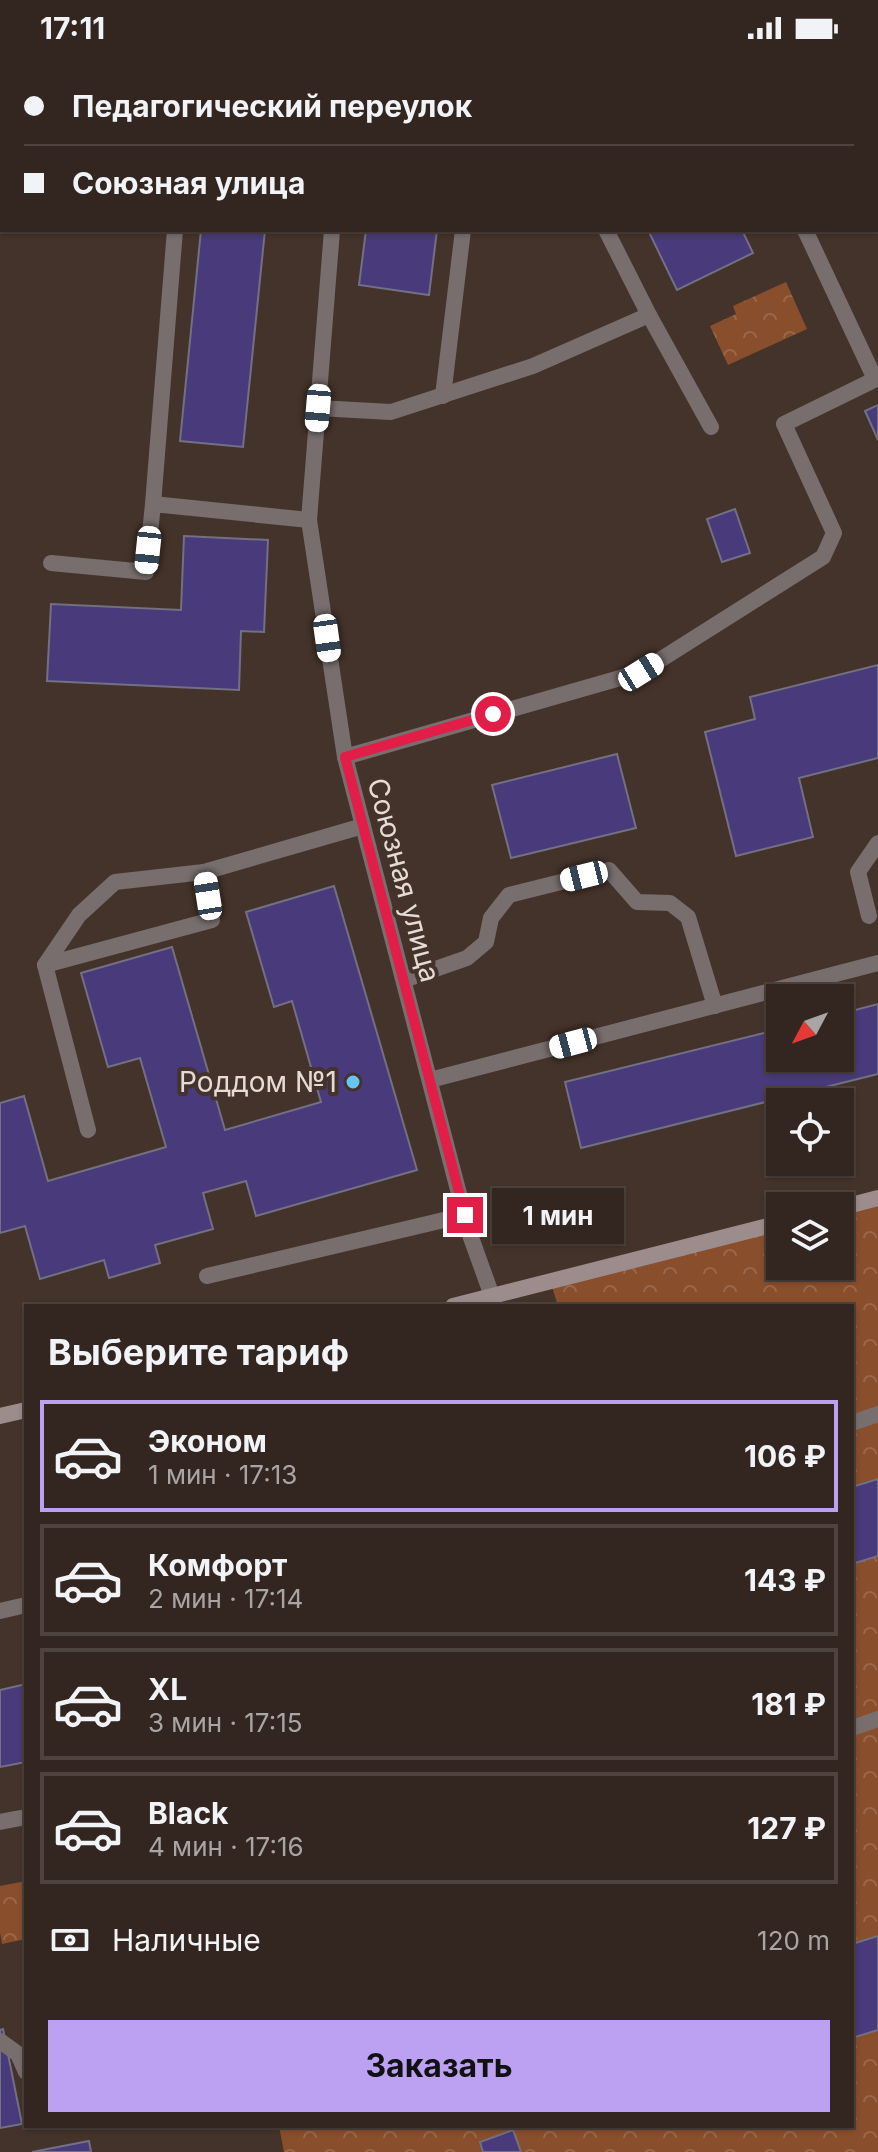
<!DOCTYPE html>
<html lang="ru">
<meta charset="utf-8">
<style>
:root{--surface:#332620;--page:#3b2e29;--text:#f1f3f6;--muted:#a9a5a5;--line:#4e433e;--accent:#bca0f2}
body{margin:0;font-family:Inter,sans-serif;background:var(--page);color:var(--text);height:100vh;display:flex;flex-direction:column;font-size:30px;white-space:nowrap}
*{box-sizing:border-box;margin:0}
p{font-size:26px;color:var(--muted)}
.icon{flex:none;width:44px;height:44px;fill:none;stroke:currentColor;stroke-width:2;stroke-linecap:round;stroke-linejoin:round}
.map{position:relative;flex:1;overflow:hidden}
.side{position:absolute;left:24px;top:1248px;width:830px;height:824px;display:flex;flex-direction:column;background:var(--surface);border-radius:0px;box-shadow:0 2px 6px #0004,0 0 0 2px var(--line)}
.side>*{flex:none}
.hud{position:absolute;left:0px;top:0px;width:878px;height:176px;box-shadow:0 2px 6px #0004,0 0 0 2px var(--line);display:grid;align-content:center;height:176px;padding:0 24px;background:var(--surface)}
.needle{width:52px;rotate:229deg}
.buttons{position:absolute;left:766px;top:928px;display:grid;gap:16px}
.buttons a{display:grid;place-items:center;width:88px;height:88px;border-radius:0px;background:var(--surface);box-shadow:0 2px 6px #0004,0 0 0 2px var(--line);font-size:40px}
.end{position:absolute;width:36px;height:36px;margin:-18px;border:10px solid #e11d48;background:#fff;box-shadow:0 0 0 4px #fff}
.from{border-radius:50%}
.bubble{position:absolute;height:56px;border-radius:0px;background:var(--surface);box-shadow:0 2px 6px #0004,0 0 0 2px var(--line);font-size:26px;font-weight:700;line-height:56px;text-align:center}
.car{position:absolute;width:24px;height:48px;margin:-24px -12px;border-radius:10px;box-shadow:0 0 6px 2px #0007;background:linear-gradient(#fff 24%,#345 0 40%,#fff 0 76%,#345 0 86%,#fff 0)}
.hud b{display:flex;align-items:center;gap:28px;height:76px;font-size:30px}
.hud b+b{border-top:2px solid var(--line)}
.hud i{width:20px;height:20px;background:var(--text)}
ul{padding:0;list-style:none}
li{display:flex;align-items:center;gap:24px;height:112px;margin:0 16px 12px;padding:0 8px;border:4px solid var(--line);border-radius:0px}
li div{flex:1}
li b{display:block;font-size:30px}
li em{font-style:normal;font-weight:700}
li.on{border-color:var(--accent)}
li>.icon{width:72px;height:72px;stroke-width:1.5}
h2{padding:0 24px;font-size:36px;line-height:96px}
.pay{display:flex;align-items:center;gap:20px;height:88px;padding:0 24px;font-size:30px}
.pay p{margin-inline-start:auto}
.primary-button{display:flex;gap:16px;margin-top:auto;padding:16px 24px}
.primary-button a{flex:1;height:92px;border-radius:0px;background:var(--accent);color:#111;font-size:32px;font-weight:700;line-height:92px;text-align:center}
.status{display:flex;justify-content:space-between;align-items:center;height:56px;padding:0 40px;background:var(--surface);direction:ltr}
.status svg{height:22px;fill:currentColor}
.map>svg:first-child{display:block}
</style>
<div class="status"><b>17:11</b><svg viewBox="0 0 49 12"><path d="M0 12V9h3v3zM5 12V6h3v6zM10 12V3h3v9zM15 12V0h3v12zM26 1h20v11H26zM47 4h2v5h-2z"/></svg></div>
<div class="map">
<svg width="878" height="2096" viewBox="0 0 878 2096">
<defs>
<pattern id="park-crowns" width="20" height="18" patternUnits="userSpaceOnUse" patternTransform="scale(2)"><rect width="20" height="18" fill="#894e2c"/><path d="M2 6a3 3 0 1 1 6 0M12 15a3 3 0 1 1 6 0" fill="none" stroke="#9a674a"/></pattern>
</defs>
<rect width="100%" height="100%" fill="#44332a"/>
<g fill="url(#park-crowns)">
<polygon points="786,226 807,273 728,309 710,270 736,258 733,250"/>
<polygon points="878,1138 878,2096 284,2096 279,2070 852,2070 852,1250 558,1250 549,1221 780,1163 780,1210 840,1210 840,1150 830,1150"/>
<polygon points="26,1825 26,1883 2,1888 0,1877 0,1830"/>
</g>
<g fill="#483a7b" stroke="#727083" stroke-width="2">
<rect x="219" y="0" width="64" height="2"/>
<rect x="384" y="0" width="72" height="2"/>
<polygon points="201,174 265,174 243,391 180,385"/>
<polygon points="366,174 437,174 429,239 359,229"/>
<polygon points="648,174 742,174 753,197 677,234"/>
<polygon points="878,349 878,384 865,355"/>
<polygon points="735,453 750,497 722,506 707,463"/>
<polygon points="184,480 268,484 264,576 241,575 239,634 47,625 51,548 181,554"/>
<polygon points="878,609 878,702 799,722 813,781 736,800 705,676 755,663 750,641"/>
<polygon points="617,698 636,772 511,802 492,729"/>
<polygon points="334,830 417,1114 256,1160 246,1125 203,1137 213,1173 155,1189 160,1207 109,1222 104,1204 40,1223 25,1170 0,1177 0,1047 24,1040 48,1125 166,1091 140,1002 108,1011 81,917 172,891 225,1074 321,1046 292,945 274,951 246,856"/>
<polygon points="878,948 878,1018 581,1092 565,1026 780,973 780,1002 840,1002 840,958"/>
<polygon points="878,1423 878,1500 852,1508 852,1431"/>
<polygon points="26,1628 26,1706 0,1711 0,1634"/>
<polygon points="878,1880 878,1974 852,1982 852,1888"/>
<polygon points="3,1973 22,2068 0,2072 0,1974"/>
<polygon points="513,2074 521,2096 483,2096 480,2086"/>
<polygon points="89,2085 91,2096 32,2096"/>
</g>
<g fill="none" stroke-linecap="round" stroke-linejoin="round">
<g stroke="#786e6e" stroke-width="16">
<polyline points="726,0 726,2"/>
<polyline points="843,0 844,2"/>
<polyline points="72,2 73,0"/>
<polyline points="189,2 189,0"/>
<polyline points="512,2 512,0"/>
<polyline points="876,71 878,76"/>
<polyline points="0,144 2,144"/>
<polyline points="606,174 649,259 711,371"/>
<polyline points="805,174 875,323"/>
<polyline points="443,340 463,174"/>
<polyline points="318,352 391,356 533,310 649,259"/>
<polyline points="153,448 175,174"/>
<polyline points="51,507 146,516 153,448 309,464"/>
<polyline points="641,616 823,501 834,477 784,368 878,322"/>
<polyline points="869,860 858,816 878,787"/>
<polyline points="45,909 212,864 204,816"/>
<polyline points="404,924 467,902 486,886 491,862 509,839 609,814 637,846 670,847 688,861 715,950"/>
<polyline points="430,1024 878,907"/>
<polyline points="88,1074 45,909 79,859 115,826 204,816 363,770"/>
<polyline points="207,1220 465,1159"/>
<polyline points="852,1367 878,1358"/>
<polyline points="0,1555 26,1549"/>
<polyline points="852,1672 878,1663"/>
<polyline points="0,1766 26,1761"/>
<polyline points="0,1985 18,1998 26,2016"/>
</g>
<g stroke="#786e6e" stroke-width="16">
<polyline points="346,2 346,0"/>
<polyline points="332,174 309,464 345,701 469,1176 492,1240"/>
<polyline points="345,701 641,616"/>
</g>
<g stroke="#9c8c8c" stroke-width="16">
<polyline points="840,1152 878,1142"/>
<polyline points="453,1250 780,1167"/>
<polyline points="0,1360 26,1354"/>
</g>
</g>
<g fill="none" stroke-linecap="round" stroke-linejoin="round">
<polyline stroke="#e11d48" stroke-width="10" points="465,1159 345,701 493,658"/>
</g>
<circle fill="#68c4f0" stroke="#44332a" stroke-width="3" cx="353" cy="1026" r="8"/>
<g text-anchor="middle" stroke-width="8" stroke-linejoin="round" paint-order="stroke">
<g font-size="28" fill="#e6dbd5" stroke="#44332a">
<text transform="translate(404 824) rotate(75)" y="10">Союзная улица</text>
</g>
<g font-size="28" fill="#e6dbd5" stroke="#44332a" text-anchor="end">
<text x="337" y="1036">Роддом №1</text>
</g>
</g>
</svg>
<div class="buttons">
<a><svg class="needle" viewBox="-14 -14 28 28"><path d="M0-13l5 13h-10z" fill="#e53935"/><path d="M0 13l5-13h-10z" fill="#a9a5a5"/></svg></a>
<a><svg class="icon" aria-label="locate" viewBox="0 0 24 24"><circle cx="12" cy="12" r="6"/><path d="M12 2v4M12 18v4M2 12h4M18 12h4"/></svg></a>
<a><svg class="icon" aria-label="layers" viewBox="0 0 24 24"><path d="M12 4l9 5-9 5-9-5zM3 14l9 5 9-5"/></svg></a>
</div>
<i class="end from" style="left:493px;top:658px"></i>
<i class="end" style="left:465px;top:1159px"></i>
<div class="bubble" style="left:492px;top:1132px;width:132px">1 мин</div>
<i class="car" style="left:318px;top:352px;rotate:185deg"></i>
<i class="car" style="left:148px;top:494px;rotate:186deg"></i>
<i class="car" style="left:327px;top:582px;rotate:172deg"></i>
<i class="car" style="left:641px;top:616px;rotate:58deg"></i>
<i class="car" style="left:584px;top:820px;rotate:256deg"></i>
<i class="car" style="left:208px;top:840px;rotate:351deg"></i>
<i class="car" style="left:573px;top:987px;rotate:255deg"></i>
<div class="hud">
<b><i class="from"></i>Педагогический переулок</b>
<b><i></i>Союзная улица</b>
</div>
<section class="side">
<h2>Выберите тариф</h2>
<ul>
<li class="on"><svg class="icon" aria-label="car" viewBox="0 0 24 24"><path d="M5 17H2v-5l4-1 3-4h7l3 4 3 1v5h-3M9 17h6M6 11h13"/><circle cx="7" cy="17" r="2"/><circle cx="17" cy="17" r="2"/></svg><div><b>Эконом</b><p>1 мин · 17:13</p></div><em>106 ₽</em></li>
<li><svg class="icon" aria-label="car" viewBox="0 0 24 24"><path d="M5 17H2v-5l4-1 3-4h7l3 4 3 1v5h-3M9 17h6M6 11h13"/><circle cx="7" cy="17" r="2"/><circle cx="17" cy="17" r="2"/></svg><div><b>Комфорт</b><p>2 мин · 17:14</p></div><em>143 ₽</em></li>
<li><svg class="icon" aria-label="car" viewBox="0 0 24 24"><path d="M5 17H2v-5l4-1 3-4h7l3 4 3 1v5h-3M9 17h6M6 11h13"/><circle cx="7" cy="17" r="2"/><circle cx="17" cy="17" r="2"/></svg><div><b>XL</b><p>3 мин · 17:15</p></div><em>181 ₽</em></li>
<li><svg class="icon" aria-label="car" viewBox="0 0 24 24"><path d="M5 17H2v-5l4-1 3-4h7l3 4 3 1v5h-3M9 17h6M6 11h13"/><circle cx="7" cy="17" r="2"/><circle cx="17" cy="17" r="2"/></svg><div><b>Black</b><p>4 мин · 17:16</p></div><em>127 ₽</em></li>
</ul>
<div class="pay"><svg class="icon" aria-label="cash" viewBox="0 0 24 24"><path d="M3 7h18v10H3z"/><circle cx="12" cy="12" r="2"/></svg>Наличные<p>120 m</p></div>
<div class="primary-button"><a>Заказать</a></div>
</section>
</div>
